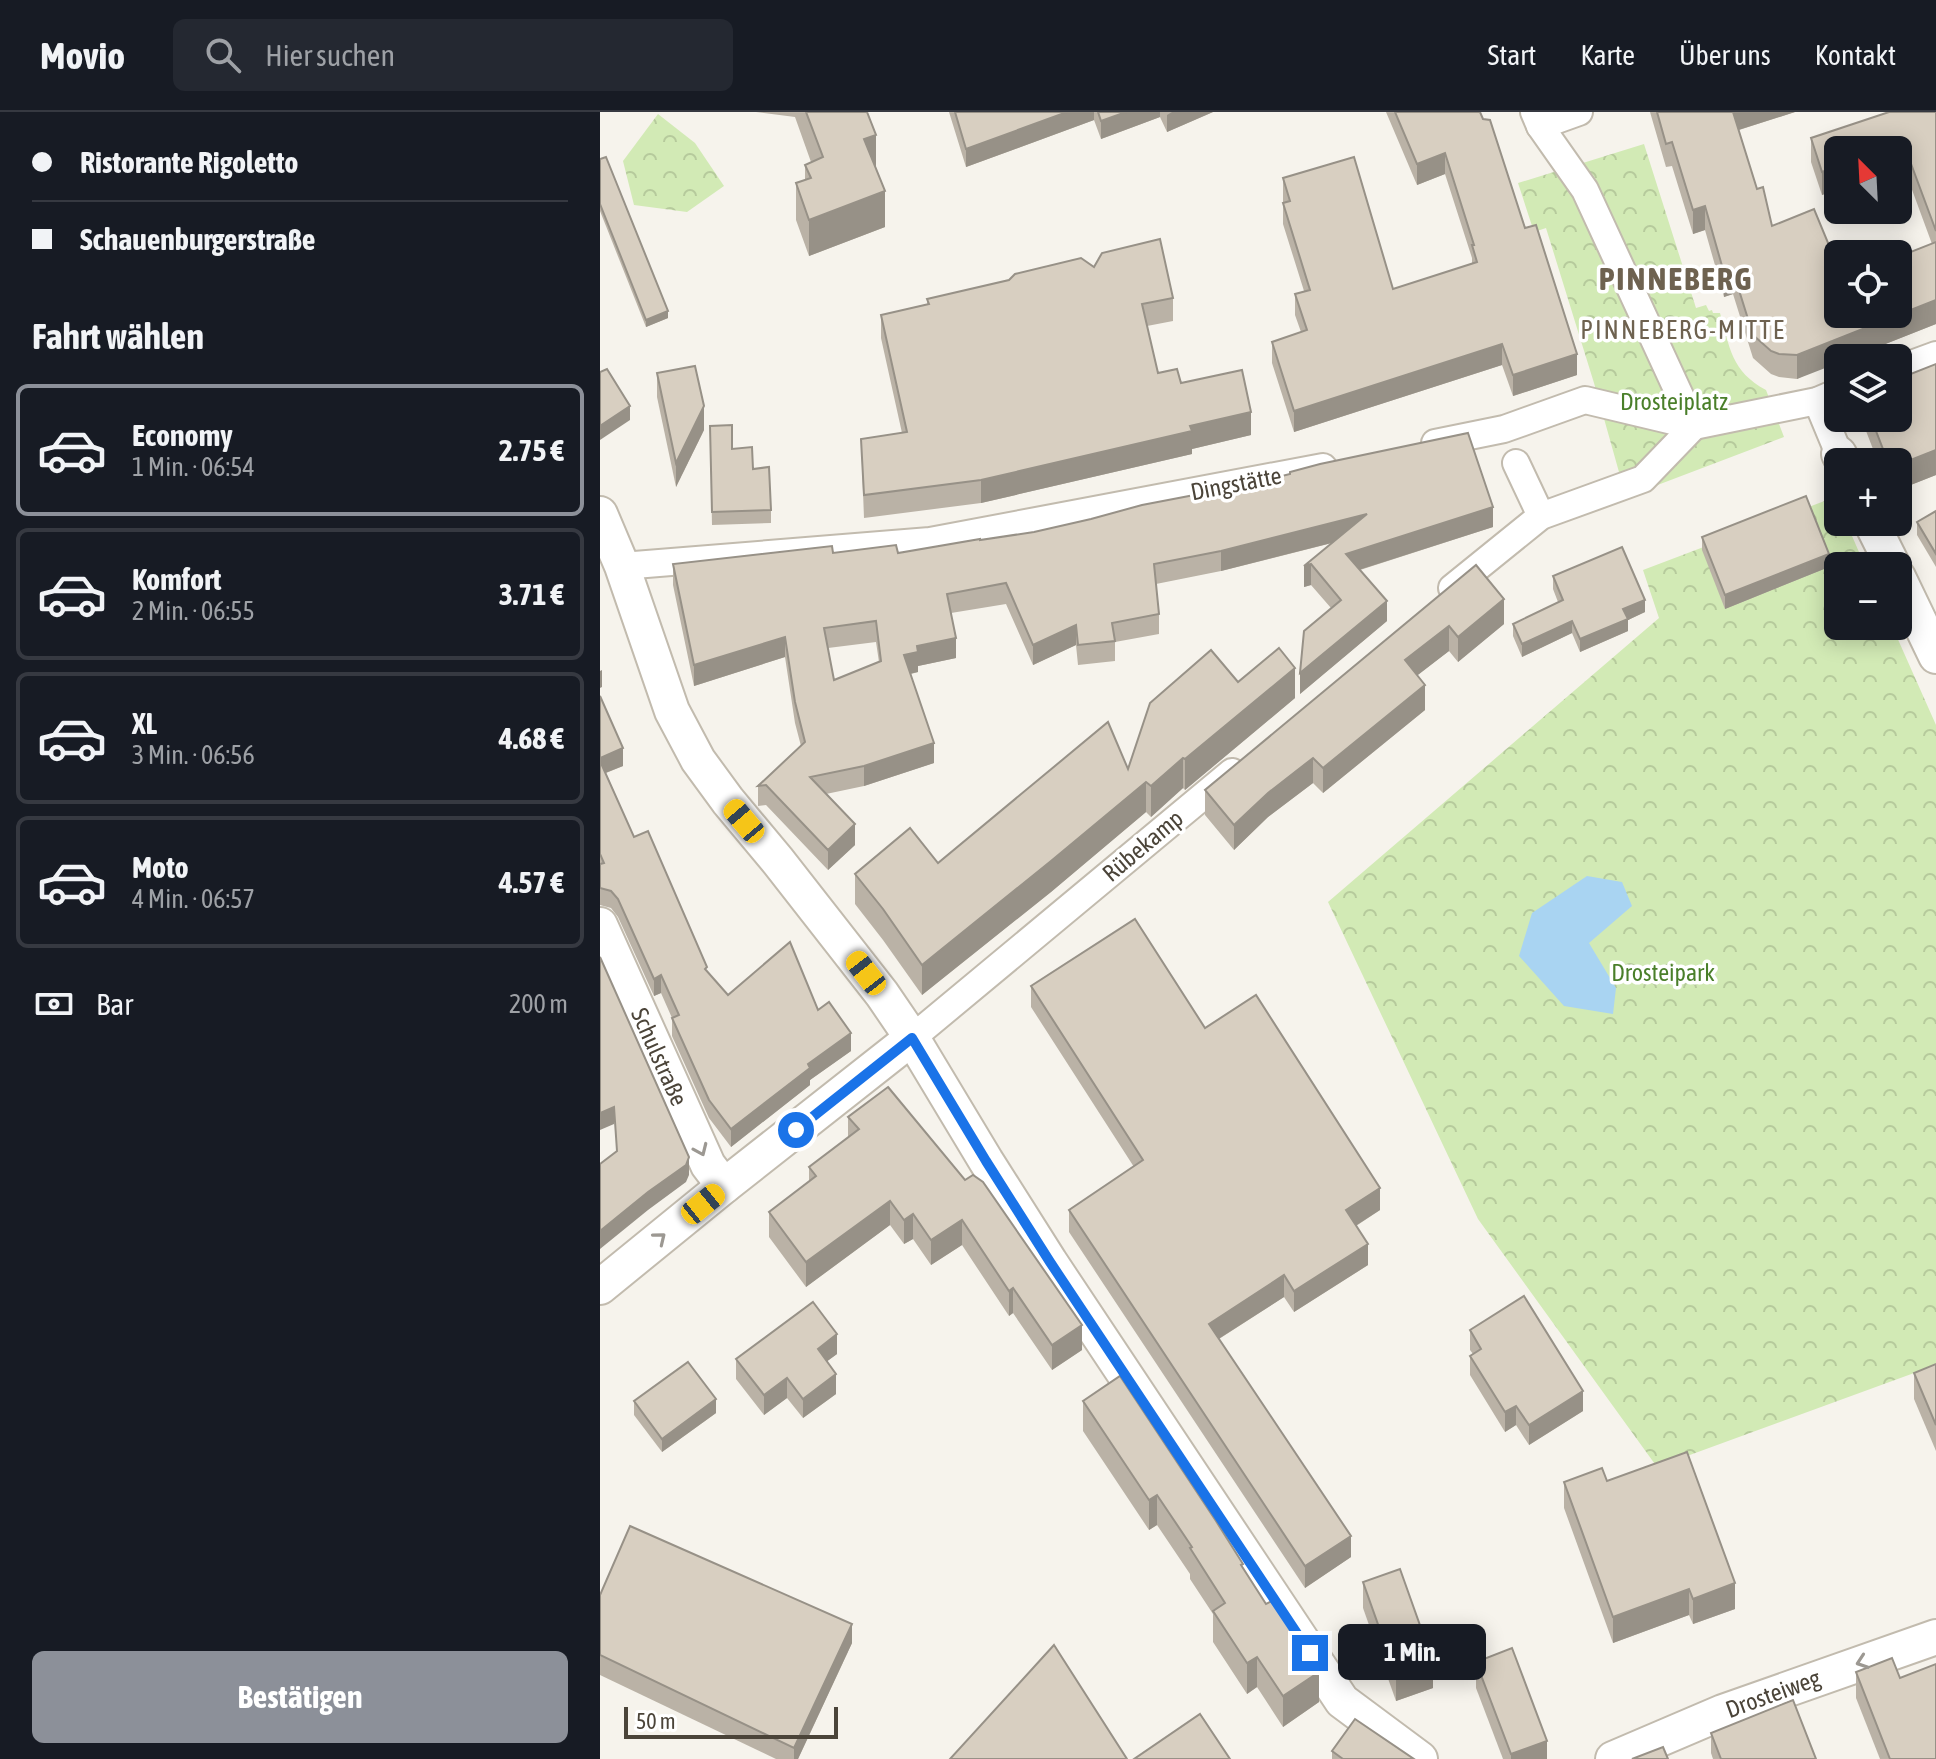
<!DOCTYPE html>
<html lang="de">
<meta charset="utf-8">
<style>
:root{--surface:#171b24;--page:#242831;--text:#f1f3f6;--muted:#9ea1a6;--line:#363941;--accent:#8c9099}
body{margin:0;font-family:"Asap Condensed",sans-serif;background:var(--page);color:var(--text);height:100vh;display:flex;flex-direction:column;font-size:30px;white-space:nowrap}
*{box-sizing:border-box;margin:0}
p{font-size:26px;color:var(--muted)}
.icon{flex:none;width:44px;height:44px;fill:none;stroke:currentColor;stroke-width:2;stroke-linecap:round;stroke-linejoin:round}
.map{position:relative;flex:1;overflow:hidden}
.drawer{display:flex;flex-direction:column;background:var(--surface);width:600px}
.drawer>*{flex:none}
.hud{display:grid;align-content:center;height:176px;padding:0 32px;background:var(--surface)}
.needle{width:52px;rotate:336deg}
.controls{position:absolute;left:1224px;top:24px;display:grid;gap:16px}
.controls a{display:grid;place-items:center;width:88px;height:88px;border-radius:12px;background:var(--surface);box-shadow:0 4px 20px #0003;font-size:40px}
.scale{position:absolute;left:24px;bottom:20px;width:214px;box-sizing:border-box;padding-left:8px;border:4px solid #4b4439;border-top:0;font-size:22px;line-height:28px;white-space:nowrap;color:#4b4439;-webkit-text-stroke:6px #fff;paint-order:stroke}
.end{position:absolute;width:36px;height:36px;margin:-18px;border:10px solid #1a73e8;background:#fff;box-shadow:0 0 0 4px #fff}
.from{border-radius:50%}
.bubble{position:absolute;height:56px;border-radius:12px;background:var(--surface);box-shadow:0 4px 20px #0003;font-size:26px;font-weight:700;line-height:56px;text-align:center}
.car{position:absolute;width:24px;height:48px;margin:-24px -12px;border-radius:10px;box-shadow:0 0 6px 2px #0007;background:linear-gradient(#f5c518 24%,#345 0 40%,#f5c518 0 76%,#345 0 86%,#f5c518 0)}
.hud b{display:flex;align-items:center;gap:28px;height:76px;font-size:30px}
.hud b+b{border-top:2px solid var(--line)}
.hud i{width:20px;height:20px;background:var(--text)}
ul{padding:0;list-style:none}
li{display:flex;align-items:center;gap:24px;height:132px;margin:0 16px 12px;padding:0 16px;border:4px solid var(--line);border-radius:12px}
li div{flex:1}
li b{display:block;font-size:30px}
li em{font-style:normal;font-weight:700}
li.active{border-color:var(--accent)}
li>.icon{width:72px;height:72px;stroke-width:1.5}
h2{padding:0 32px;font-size:36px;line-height:96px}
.pay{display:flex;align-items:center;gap:20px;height:88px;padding:0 32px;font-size:30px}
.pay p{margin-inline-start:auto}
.action{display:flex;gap:16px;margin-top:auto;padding:16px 32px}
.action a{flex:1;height:92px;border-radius:12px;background:var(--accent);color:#fff;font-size:32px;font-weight:700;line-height:92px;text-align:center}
header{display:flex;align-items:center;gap:48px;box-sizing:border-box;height:112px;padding:0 40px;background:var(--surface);border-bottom:2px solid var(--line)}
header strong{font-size:38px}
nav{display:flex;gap:44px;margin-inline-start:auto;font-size:28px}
.search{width:560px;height:72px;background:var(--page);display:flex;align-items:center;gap:20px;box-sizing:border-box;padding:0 28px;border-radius:12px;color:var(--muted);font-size:30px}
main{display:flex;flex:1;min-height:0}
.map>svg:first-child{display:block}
</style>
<header>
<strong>Movio</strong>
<div class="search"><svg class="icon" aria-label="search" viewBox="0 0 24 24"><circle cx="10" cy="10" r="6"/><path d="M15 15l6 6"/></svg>Hier suchen</div>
<nav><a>Start</a><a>Karte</a><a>Über uns</a><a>Kontakt</a></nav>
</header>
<main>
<section class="drawer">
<div class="hud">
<b><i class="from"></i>Ristorante Rigoletto</b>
<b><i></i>Schauenburgerstraße</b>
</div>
<h2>Fahrt wählen</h2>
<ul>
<li class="active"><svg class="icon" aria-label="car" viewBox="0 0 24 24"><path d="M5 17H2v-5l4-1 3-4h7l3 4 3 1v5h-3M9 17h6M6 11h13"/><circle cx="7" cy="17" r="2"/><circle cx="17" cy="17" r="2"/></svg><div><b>Economy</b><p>1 Min. · 06:54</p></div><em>2.75 €</em></li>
<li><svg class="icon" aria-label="car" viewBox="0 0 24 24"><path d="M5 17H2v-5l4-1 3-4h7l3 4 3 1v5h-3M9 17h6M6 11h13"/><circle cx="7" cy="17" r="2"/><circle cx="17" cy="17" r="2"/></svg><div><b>Komfort</b><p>2 Min. · 06:55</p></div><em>3.71 €</em></li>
<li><svg class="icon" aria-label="car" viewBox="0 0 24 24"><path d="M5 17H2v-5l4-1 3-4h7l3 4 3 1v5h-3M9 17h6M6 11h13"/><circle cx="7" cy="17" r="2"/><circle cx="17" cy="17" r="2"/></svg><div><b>XL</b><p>3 Min. · 06:56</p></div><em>4.68 €</em></li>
<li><svg class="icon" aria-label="car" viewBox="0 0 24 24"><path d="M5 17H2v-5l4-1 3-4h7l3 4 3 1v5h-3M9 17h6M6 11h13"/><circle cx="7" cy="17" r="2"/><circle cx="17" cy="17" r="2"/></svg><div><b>Moto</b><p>4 Min. · 06:57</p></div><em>4.57 €</em></li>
</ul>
<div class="pay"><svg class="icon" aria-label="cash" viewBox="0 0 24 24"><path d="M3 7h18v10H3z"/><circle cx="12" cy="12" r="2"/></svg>Bar<p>200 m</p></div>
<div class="action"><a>Bestätigen</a></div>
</section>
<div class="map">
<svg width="1336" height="1647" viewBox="0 0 1336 1647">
<defs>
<pattern id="park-crowns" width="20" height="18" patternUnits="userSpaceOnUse" patternTransform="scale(2)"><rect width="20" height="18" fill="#d2eab5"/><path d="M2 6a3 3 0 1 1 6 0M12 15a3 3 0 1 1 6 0" fill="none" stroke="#b6ca9c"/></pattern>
</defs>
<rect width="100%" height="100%" fill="#f6f3ec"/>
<g fill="url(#park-crowns)">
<polygon points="58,2 95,31 124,74 87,100 34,93 23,49"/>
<path d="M1044 32 1096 196 1106 193 1109 199 1112 198 1113 201H1120C1130 236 1131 259 1166 278L1184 325 1026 385 994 271 946 116 934 120 918 71Z"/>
<polygon points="1235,385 1238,393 1238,410 1246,410 1265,454 1238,454 1238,514 1292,514 1336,613 1336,1253 1057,1355 878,1107 728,790 1059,506 1043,458"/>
</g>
<polygon fill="#a9d4f2" points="987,764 1022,770 1032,794 989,831 1016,876 1013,902 964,894 919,844 932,801"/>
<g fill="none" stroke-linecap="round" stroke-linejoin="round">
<g stroke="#c2bbae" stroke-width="30">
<g id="pedestrian">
<polyline points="934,0 940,14 985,78 1094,314"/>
<polyline points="940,14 979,0"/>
<polyline points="1298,257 1336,243"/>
<polyline points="1217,289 1239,342"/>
<polyline points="835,331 904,317 985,288 1094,314 1217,289 1238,280"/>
<polyline points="916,351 941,404"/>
<polyline points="22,454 330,429 723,355"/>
<polyline points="852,476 941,404 1043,367 1094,314"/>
<polyline points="312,926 632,660"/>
</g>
</g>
<g stroke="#c2bbae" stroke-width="38">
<g id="minor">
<polyline points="1239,342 1243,350"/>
<polyline points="0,402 22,454 72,599 98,648 128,689 178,749 282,882 312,926 386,1049 450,1150 742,1589 820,1647"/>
<polyline points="1271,410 1293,454"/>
<polyline points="1298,465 1336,544"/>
<polyline points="0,813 108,1053 124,1074"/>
<polyline points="0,1175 124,1074 312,926"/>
<polyline points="1013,1647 1123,1600 1336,1525"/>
</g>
</g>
<use href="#pedestrian" stroke="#fff" stroke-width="26"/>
<use href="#minor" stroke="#fff" stroke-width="34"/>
</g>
<g fill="#bab2a6" fill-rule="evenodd">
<polygon points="156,0 267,0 285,115 209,144 196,108 196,71 205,68 205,53 211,50 195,5"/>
<polygon points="349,0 613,0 567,20 560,5 501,27 494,8 366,55"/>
<polygon points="786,0 880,0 925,116 977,263 913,284 902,253 694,320 672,251 672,230 701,220 695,203 695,182 704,179 683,112 683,66 793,177 872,152 872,146 845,62 817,73"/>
<polygon points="1050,0 1195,0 1139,18 1157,77 1172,114 1238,202 1332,132 1304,56 1298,58 1298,38 1222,83 1211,50 1211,26 1336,0 1336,212 1250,246 1238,246 1197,267 1179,265 1171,262 1153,246 1133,182 1124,185 1105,118 1093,122 1072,54 1066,55"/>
<polygon points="0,47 68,206 46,215 0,99"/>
<polygon points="494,155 573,186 573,209 547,214 558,261 581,271 651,323 592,337 592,342 381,391 264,406 261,327 302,321 281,226 281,203 327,192 327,187"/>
<polygon points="1336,252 1336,363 1298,378 1298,350 1278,350 1261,306 1298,306"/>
<polygon points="57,261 104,318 76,375 57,285"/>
<polygon points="110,314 153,357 171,398 171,411 112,413"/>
<path d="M610 382 893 415 760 458 787 509 700 582 731 496 711 473 704 475V454L732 431 621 459 556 472 559 502V522L515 530V549L478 553 476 533 433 553 406 492 351 501 356 546 318 554V560L311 562 334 651 264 674 226 682 255 733 228 758 166 693 158 694V674L201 634 195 611 185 545 94 574 73 473V452L233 441H298L434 420ZM276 530 279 550 234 568 228 536Z"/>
<polygon points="1336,399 1336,455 1317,423 1317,410"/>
<polygon points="1102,425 1229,455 1125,497 1102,438"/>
<polygon points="876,453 904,512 858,550 849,539 817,563 825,598 723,681 713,671 668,705 634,738 605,703 605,678"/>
<polygon points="953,464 1045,500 1028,508 1028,519 980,540 972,521 922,545 913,524 913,512 958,490 953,477"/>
<polygon points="638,570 695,586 585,678 583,676 551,705 546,700 451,780 322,883 283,828 255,792 255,762 338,751 528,657"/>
<polygon points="0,584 23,654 6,661 34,725 107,860 128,883 218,898 251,939 210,968 210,973 131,1035 109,1006 72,924 72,906 61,881 54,884 18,805 11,796 0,793"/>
<polygon points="431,874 605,916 780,1098 756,1114 768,1153 694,1200 684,1185 619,1227 751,1445 705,1476 469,1120 469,1098 534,1055 431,895"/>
<polygon points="288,975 482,1238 452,1258 413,1201 409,1204 362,1133 331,1153 313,1127 304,1132 290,1113 206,1175 169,1125 169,1100 209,1069 209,1055 248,1025 248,1005"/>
<polygon points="870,1218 983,1299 929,1333 916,1313 905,1320 870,1263 870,1244 873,1242 870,1238"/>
<polygon points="237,1242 227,1249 236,1282 203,1306 187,1286 164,1303 136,1267 136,1247"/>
<polygon points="1336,1252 1336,1339 1314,1287 1314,1261"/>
<polygon points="34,1289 116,1301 62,1340 34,1303"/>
<polygon points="483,1289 643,1457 719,1590 683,1615 657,1575 647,1582 613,1530 613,1502 590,1467 590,1462 557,1413 549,1418 483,1319"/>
<polygon points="1007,1369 1135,1497 1093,1512 1089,1503 1013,1531 964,1396 964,1370"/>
<polygon points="763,1470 833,1576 796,1589 763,1496"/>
<polygon points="0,1483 252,1531 198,1647 176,1647 0,1563"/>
<polygon points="876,1550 947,1647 903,1647 876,1576"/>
<polygon points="1256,1560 1300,1566 1336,1647 1280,1647 1256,1586"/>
<polygon points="1111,1621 1216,1647 1113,1647 1111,1641"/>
<polygon points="732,1639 814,1647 732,1647"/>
</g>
<g fill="#979187">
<polygon points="467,0 494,0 494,8 366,55 366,37"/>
<polygon points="526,0 560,0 560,5 501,27 501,9"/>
<polygon points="572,0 613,0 567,20 567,3"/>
<polygon points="1132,0 1195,0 1132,20"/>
<polygon points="276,23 276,59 264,27"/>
<polygon points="1304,33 1304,56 1298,58 1298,38 1288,38"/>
<polygon points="845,41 845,62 817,73 817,52"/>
<polygon points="1238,54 1238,78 1222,83 1222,60"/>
<polygon points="285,79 285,115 209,144 209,108"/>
<polygon points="1105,94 1105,118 1093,122 1093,98"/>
<polygon points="1133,159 1133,182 1124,185 1124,161"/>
<polygon points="1336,188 1336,212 1250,246 1238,246 1238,251 1197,267 1197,243"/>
<polygon points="68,199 68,206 46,215 46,208"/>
<polygon points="902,232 902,253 694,320 694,299"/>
<polygon points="977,242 977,263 913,284 913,263"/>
<polygon points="30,294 30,308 0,328 0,314"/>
<polygon points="104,294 104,318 76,375 76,351"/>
<polygon points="651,300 651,323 592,337 592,342 381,391 381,368 590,314"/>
<polygon points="1336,338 1336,363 1298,378 1298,353"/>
<polygon points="893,395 893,415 746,462 746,442"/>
<polygon points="767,402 767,422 621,459 621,439"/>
<polygon points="1229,442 1229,455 1125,497 1125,483"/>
<polygon points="711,452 711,473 704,475 704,454"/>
<polygon points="904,487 904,512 858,550 858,525"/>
<polygon points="1045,488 1045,500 1028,508 1028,519 980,540 980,527 1023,497"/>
<polygon points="787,489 787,509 700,582 700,561"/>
<polygon points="972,509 972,521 922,545 922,532"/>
<polygon points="476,513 476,533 433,553 433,533"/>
<polygon points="849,514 849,539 805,573 805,548"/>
<polygon points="185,525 185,545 94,574 94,553"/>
<polygon points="356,526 356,546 318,554 318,560 304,563 304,543 317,534"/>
<polygon points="695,556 695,586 585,678 585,647"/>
<polygon points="2,558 2,575 0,576 0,559"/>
<polygon points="825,573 825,598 723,681 723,656"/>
<polygon points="334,631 334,651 264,674 264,654"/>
<polygon points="23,636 23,654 0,663 0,646"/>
<polygon points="583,646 583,676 551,705 551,674"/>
<polygon points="713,646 713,671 668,705 634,738 634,713 668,681"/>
<polygon points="546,670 546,700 451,780 322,883 322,853"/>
<polygon points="255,712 255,733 228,758 228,738"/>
<polygon points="61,863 61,881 54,884 54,867"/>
<polygon points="251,921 251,939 210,968 210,973 131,1035 131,1017 208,952"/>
<polygon points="14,995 14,1012 0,1018 0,1001"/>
<polygon points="89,1045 89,1063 86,1070 48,1098 0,1137 0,1119"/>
<polygon points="780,1076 780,1098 746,1120 746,1098"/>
<polygon points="290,1089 290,1113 206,1175 206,1150"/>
<polygon points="313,1102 313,1127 304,1132 304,1108"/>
<polygon points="362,1108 362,1133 331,1153 331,1128"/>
<polygon points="768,1132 768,1153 694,1200 694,1179"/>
<polygon points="684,1163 684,1185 609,1233 609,1212"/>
<polygon points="413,1176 413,1201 409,1204 409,1179"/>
<polygon points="482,1213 482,1238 452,1258 452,1233"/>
<polygon points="237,1222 237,1242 218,1256 218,1237"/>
<polygon points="236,1262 236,1282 203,1306 203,1287"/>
<polygon points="187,1266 187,1286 164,1303 164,1283"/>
<polygon points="983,1279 983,1299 929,1333 929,1313"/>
<polygon points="116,1287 116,1301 62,1340 62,1327"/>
<polygon points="916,1294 916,1313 905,1320 905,1300"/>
<polygon points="557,1383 557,1413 549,1418 549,1388"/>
<polygon points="751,1424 751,1445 705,1476 705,1454"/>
<polygon points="1135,1471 1135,1497 1093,1512 1093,1487"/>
<polygon points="1089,1477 1089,1503 1013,1531 1013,1505"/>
<polygon points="252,1512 252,1531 198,1647 194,1647 194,1636"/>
<polygon points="657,1545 657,1575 647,1582 647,1551"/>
<polygon points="833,1550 833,1576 796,1589 796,1563"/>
<polygon points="719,1560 719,1590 683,1615 683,1584"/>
<polygon points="947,1629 947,1647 911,1647 911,1642"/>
</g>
<g fill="#d8cfc1" stroke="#979187" stroke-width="2" fill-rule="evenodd">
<polygon points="206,0 267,0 276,23 264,27 285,79 209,108 196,71 211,66 205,53 223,45"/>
<polygon points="355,0 467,0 366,37"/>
<polygon points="498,0 526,0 501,9"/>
<polygon points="795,0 880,0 883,7 890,8 925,116 936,113 977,242 913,263 902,232 694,299 672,230 707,218 695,182 710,178 683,91 690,89 683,66 754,45 793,177 877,150 872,133 874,133 845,41 817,52"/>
<polygon points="1057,0 1133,0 1157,77 1163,75 1172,114 1214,97 1238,155 1238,202 1298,202 1298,145 1336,130 1336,188 1197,243 1179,242 1171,239 1153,223 1133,159 1124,161 1105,94 1093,98 1072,30 1066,32"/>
<polygon points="1289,0 1336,0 1336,119 1304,33 1288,38 1238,38 1238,54 1222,60 1211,26"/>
<polygon points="6,45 68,199 46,208 0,92 0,47"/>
<polygon points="560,127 573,186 542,192 558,261 577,257 581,271 642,258 651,300 590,314 592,319 381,368 264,383 261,327 307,320 281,203 329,192 327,187 409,168 415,162 481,146 494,155 502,141"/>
<polygon points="1336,252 1336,338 1298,353 1298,350 1288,350 1271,306 1298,306 1298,267"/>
<polygon points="95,254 104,294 76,351 57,261"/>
<polygon points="7,257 30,294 0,314 0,260"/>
<polygon points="132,313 132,337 152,335 153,357 169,355 171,398 112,400 110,314"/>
<path d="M868 321 893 395 746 442 787 489 700 561 704 519 741 488 711 452 704 454 767 402 621 439 554 452 559 502 512 511 515 529 478 533 476 513 433 533 406 471 347 482 356 526 317 534 318 540 304 543 334 631 264 654 210 665 255 712 228 738 166 673 158 674 205 630 195 590 185 525 94 553 73 452 232 434 233 441 296 433 298 441 380 427V428L434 420 491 407 542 393 610 380V382L690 362V360L720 352ZM276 509 281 549 234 568 224 516Z"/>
<polygon points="1206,384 1229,442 1125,483 1102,425"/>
<polygon points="1336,399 1336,442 1317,410"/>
<polygon points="1022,435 1045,488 1023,497 1028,507 980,527 972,509 922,532 913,512 963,488 953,464"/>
<polygon points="876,453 904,487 858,525 849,514 805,548 825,573 723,656 713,646 668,681 634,713 605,678"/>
<polygon points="679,536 695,556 585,647 583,646 551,674 546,670 451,749 322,853 283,797 255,762 310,716 338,751 508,610 528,657 550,591 611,538 638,570"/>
<polygon points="0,584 23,636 0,646"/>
<polygon points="0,649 34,725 48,719 107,855 105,857 128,883 190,830 218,898 229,890 251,921 208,952 210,956 131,1017 109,988 72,906 79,903 61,863 54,867 18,787 11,779 0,776 0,752 4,751 0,742"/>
<polygon points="535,807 605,916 656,883 780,1076 746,1098 768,1132 694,1179 684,1163 609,1212 751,1424 705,1454 469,1098 543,1048 431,874"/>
<polygon points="0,845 89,1045 86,1053 48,1080 0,1119 0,1052 17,1039 14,995 0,1001"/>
<polygon points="288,975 365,1068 373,1063 383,1070 482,1213 452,1233 413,1176 409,1179 362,1108 331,1128 313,1102 304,1108 290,1089 206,1150 169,1100 216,1064 209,1055 259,1017 248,1005"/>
<polygon points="924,1184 983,1279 929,1313 916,1294 905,1300 870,1244 881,1237 870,1218"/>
<polygon points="213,1190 237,1222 218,1237 236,1262 203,1287 187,1266 164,1283 136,1247"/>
<polygon points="88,1250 116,1287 62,1327 34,1289"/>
<polygon points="1336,1252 1336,1313 1314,1261"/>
<polygon points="520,1264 616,1409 643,1452 641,1453 666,1492 672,1489 719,1560 683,1584 657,1545 647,1551 613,1499 625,1491 590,1436 592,1435 557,1383 549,1388 483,1289"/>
<polygon points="1087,1340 1135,1471 1093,1487 1089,1477 1013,1505 964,1370 1002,1356 1007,1369"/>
<polygon points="30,1414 252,1512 194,1636 0,1543 0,1483"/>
<polygon points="800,1457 833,1550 796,1563 763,1470"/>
<polygon points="454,1533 527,1647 350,1647"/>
<polygon points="912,1536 947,1629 911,1642 876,1550"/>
<polygon points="1292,1546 1300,1566 1336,1552 1336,1647 1290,1647 1256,1560"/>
<polygon points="1193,1588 1216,1647 1121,1647 1111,1621"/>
<polygon points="600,1602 630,1647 534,1647"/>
<polygon points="755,1607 814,1647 743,1647 732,1639"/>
<polygon points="1063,1635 1068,1647 1032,1647"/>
</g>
<defs><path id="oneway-chevron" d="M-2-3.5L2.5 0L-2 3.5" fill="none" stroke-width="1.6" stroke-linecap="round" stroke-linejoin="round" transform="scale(2)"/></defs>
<g stroke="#9c9892">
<use href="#oneway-chevron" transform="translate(101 1038) rotate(66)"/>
<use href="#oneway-chevron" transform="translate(60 1126) rotate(-39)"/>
<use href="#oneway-chevron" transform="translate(1262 1550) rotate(161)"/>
</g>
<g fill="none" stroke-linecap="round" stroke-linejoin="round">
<polyline stroke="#1a73e8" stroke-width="10" points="196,1018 312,926 386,1049 450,1150 710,1541"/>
</g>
<g text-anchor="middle" stroke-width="7" stroke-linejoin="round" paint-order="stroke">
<g font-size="24" fill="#4a7f2a" stroke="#fff">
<text x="1074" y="298">Drosteiplatz</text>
<text x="1063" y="869">Drosteipark</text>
</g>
<g font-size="24" fill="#4b4439" stroke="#fff">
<text transform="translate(636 372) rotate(-11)" y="8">Dingstätte</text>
<text transform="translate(543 734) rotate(-40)" y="8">Rübekamp</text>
<text transform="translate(59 945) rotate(66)" y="8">Schulstraße</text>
<text transform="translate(1173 1582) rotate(-20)" y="8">Drosteiweg</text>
</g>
<g font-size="26" letter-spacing="2" fill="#6e6250" stroke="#fff">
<text x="1083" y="227">PINNEBERG-MITTE</text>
</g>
<g font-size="32" font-weight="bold" letter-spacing="2" fill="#6e6250" stroke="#fff">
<text x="1076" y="178">PINNEBERG</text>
</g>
</g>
</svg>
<div class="controls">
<a><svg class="needle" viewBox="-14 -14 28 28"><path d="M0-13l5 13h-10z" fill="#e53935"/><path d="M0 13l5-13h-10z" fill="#9ea1a6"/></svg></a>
<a><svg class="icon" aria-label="locate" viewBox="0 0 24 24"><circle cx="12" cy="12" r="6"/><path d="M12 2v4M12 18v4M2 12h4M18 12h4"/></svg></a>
<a><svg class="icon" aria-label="layers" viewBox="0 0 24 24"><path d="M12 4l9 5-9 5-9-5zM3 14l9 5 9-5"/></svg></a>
<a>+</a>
<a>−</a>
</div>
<div class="scale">50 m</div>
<i class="end from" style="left:196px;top:1018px"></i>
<i class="end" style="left:710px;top:1541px"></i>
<div class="bubble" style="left:738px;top:1512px;width:148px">1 Min.</div>
<i class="car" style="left:144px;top:709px;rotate:320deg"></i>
<i class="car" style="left:266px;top:861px;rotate:322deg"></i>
<i class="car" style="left:103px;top:1092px;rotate:51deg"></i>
</div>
</main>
